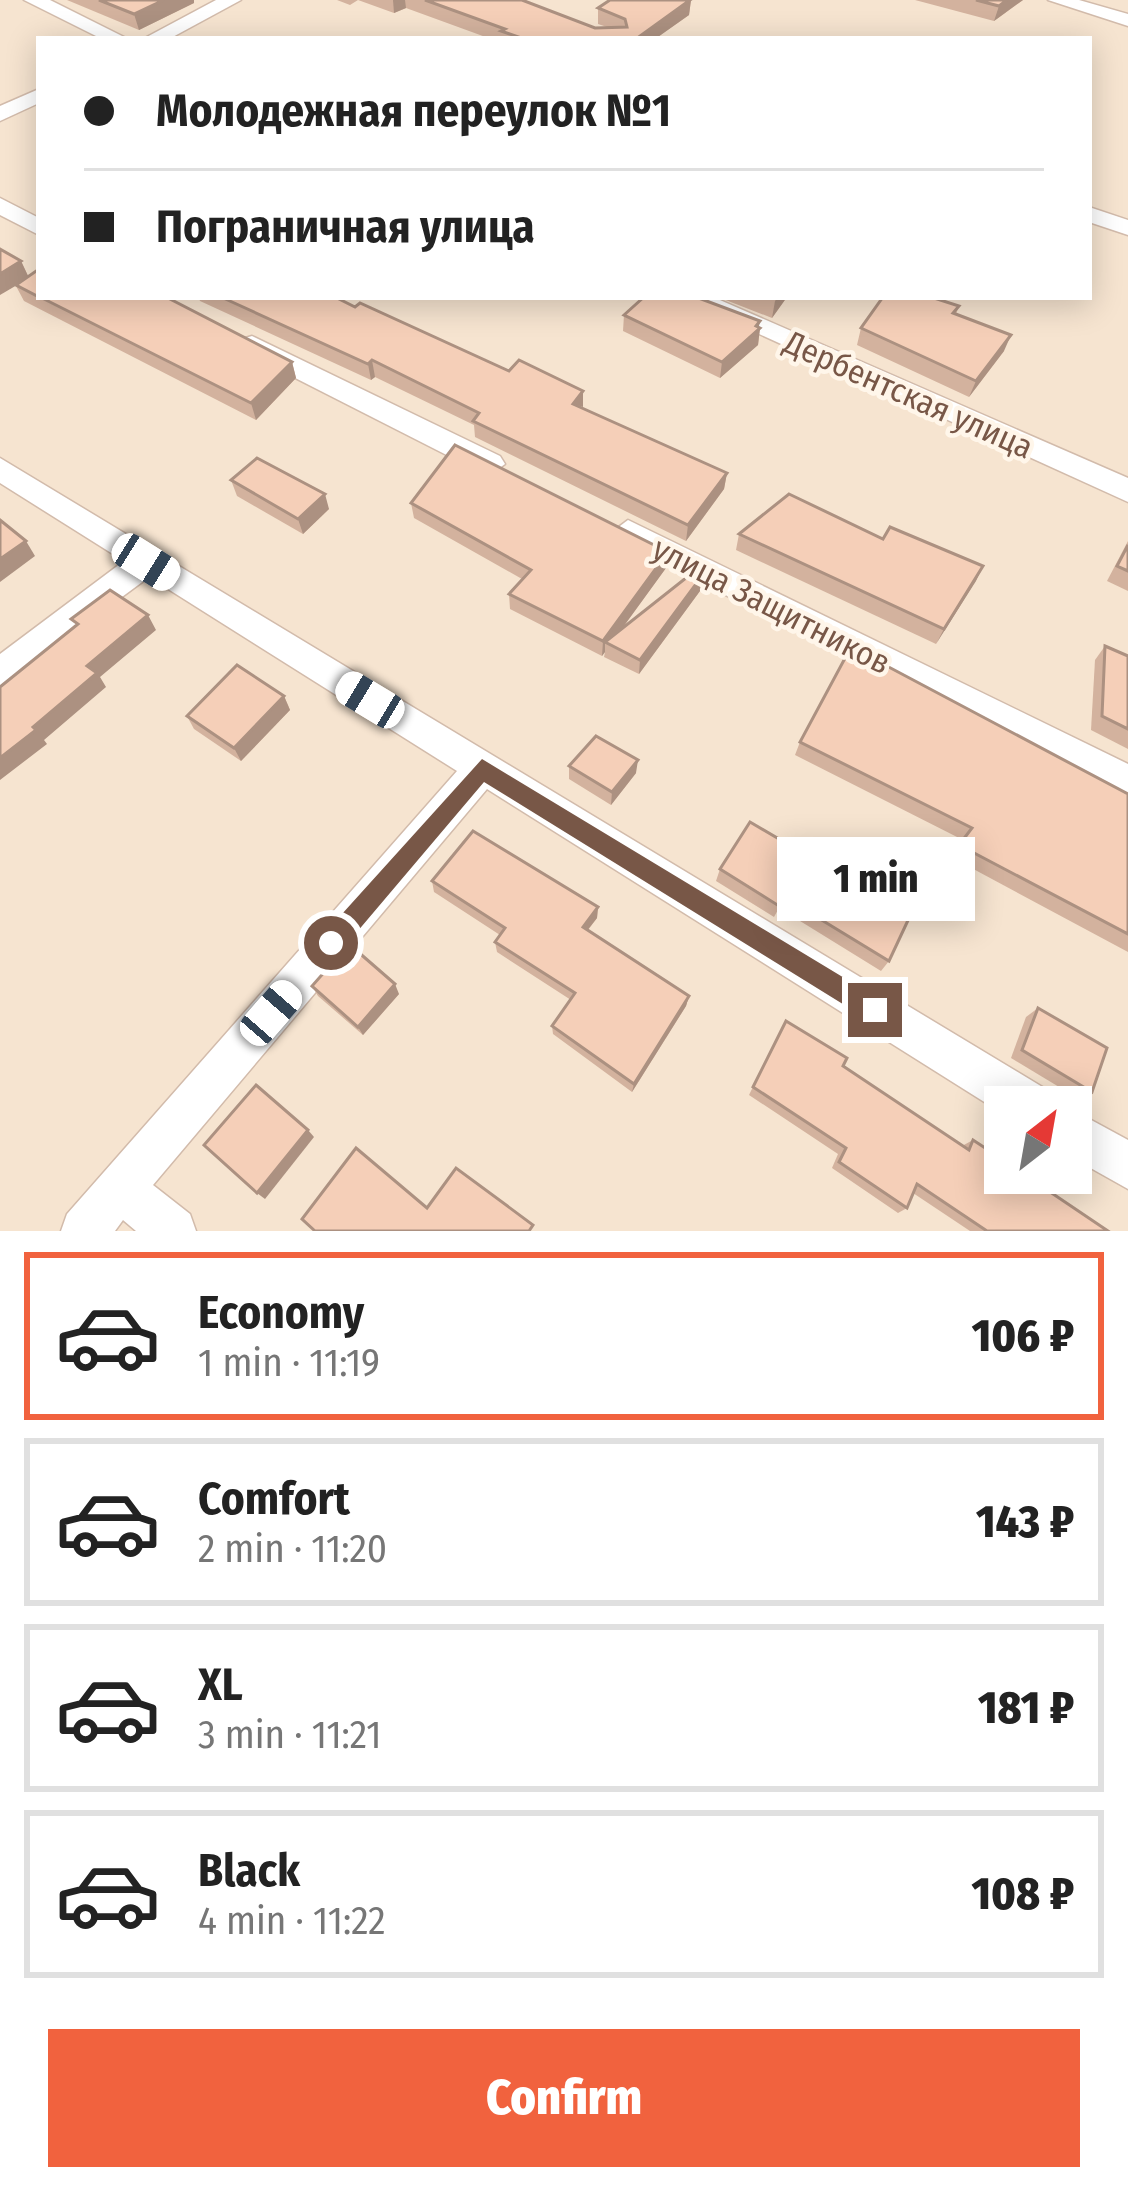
<!DOCTYPE html>
<meta charset="utf-8">
<style>
:root{--surface:#fff;--page:#f2f2f2;--text:#222;--muted:#767676;--line:#e0e0e0;--accent:#f1623e}
body{margin:0;font-family:"Fira Sans Condensed",sans-serif;background:var(--page);color:var(--text);height:100vh;display:flex;flex-direction:column;font-size:45px;white-space:nowrap}
*{box-sizing:border-box;margin:0}
p{font-size:39px;color:var(--muted)}
.icon{flex:none;width:66px;height:66px;fill:none;stroke:currentColor;stroke-width:2;stroke-linecap:round;stroke-linejoin:round}
.map{position:relative;height:1231px;overflow:hidden}
.side{display:flex;flex-direction:column;background:var(--surface);flex:1}
.side>*{flex:none}
.hud{position:absolute;left:36px;top:36px;width:1056px;height:264px;border-radius:0px;box-shadow:0 6px 30px #0003;display:grid;align-content:center;height:264px;padding:0 48px;background:var(--surface)}
.needle{width:78px;rotate:31deg}
.tools{position:absolute;left:984px;top:1086px;display:grid;gap:24px}
.tools a{display:grid;place-items:center;width:108px;height:108px;border-radius:0px;background:var(--surface);box-shadow:0 6px 30px #0003;font-size:60px}
.end{position:absolute;width:54px;height:54px;margin:-27px;border:15px solid #785747;background:#fff;box-shadow:0 0 0 6px #fff}
.from{border-radius:50%}
.bubble{position:absolute;height:84px;border-radius:0px;background:var(--surface);box-shadow:0 6px 30px #0003;font-size:39px;font-weight:800;line-height:84px;text-align:center}
.car{position:absolute;width:36px;height:72px;margin:-36px -18px;border-radius:15px;box-shadow:0 0 9px 3px #0007;background:linear-gradient(#fff 24%,#345 0 40%,#fff 0 76%,#345 0 86%,#fff 0)}
.hud b{display:flex;align-items:center;gap:42px;height:114px;font-size:45px}
.hud b+b{border-top:3px solid var(--line)}
.hud i{width:30px;height:30px;background:var(--text)}
ul{padding:21px 0 0;list-style:none}
li{display:flex;align-items:center;gap:36px;height:168px;margin:0 24px 18px;padding:0 24px;border:6px solid var(--line);border-radius:0px}
li div{flex:1}
li b{display:block;font-size:45px}
li em{font-style:normal;font-weight:800}
li.selected{border-color:var(--accent)}
li>.icon{width:108px;height:108px;stroke-width:1.5}
.cta{display:flex;gap:24px;margin-top:auto;padding:24px 48px}
.cta a{flex:1;height:138px;border-radius:0px;background:var(--accent);color:#fff;font-size:48px;font-weight:800;line-height:138px;text-align:center}
.map>svg:first-child{display:block}
</style>
<div class="map">
<svg width="1128" height="1231" viewBox="0 0 1128 1231">
<rect width="100%" height="100%" fill="#fef3e3"/>
<path fill="#f6e4d0" fill-rule="evenodd" d="M0 0H1128V1231H0ZM39 39H1089V297H39ZM1005 1107H1071V1173H1005Z"/>
<g fill="none" stroke-linecap="round" stroke-linejoin="round">
<g stroke="#d2bbab" stroke-width="3">
<g id="street">
<polygon points="24,0 50,0 128,39 102,39"/>
<polygon points="216,0 241,0 169,39 143,39"/>
<polygon points="1048,0 1079,0 1128,14 1128,26"/>
<polygon points="39,89 39,103 0,121 0,106"/>
<polygon points="0,198 39,218 39,235 0,215"/>
<polygon points="1089,207 1128,220 1128,235 1089,222"/>
<polygon points="678,297 713,297 1128,478 1128,502"/>
<polygon points="252,336 500,456 505,464 490,475 480,472 242,351 242,339"/>
<polygon points="0,458 1049,1091 1055,1107 1005,1107 1005,1115 487,789 153,1185 190,1214 196,1231 136,1231 123,1220 115,1231 61,1231 67,1214 104,1172 457,771 149,577 0,687 0,654 124,561 0,483"/>
<polygon points="628,520 1128,764 1128,799 617,540 612,532"/>
<polygon points="1071,1109 1128,1140 1128,1189 1071,1157"/>
</g>
</g>
<use href="#street" fill="#fff" fill-rule="evenodd"/>
</g>
<g fill="#d3b29e">
<polygon points="67,0 194,0 194,3 139,30"/>
<polygon points="337,0 522,0 595,28 607,27 598,24 598,8 691,0 689,15 655,39 491,39 406,8 394,13 358,0 350,5"/>
<polygon points="915,0 1023,0 994,21"/>
<polygon points="21,261 28,276 292,362 296,378 256,420 24,301 16,286"/>
<polygon points="198,297 335,297 727,473 724,489 686,541 475,437 474,425 375,377 371,380 200,301"/>
<polygon points="718,297 787,297 772,318"/>
<polygon points="959,306 956,314 1004,351 969,397 857,345 861,328"/>
<polygon points="624,315 760,321 758,327 760,328 758,345 720,378 623,331"/>
<polygon points="231,480 329,509 303,534 237,496"/>
<polygon points="411,503 668,552 666,568 621,630 702,576 700,591 639,674 604,657 605,652 602,656 510,609 509,594 522,579 414,518"/>
<polygon points="739,534 883,539 983,566 936,644 736,550"/>
<polygon points="1128,541 1128,591 1107,581"/>
<polygon points="1105,646 1128,656 1128,749 1091,730 1095,660"/>
<polygon points="284,696 290,710 241,761 194,729 187,716"/>
<polygon points="800,742 1128,794 1128,952 951,857 963,840 795,755"/>
<polygon points="569,766 636,773 611,805 569,779"/>
<polygon points="750,822 889,961 881,971 779,908 774,917 716,881 720,869"/>
<polygon points="432,881 598,907 597,918 588,930 689,996 686,1006 632,1092 553,1034 552,1026 571,1000 497,952 495,942 500,935 434,892"/>
<polygon points="312,986 399,994 363,1035 318,996"/>
<polygon points="1038,1008 1092,1092 1079,1099 1011,1058 1026,1017"/>
<polygon points="781,1030 843,1066 962,1146 973,1140 1108,1231 970,1231 913,1193 907,1208 898,1213 832,1168 838,1154 749,1095"/>
</g>
<g fill="#ac9181">
<polygon points="164,0 194,0 194,3 139,30 134,14"/>
<polygon points="393,0 405,0 406,8 394,13"/>
<polygon points="691,0 689,15 655,39 634,39"/>
<polygon points="1007,0 1023,0 994,21 999,6"/>
<polygon points="21,261 29,278 0,295 0,274"/>
<polygon points="778,297 787,297 772,318 775,301"/>
<polygon points="760,321 758,331 760,328 758,345 720,378 722,362"/>
<polygon points="1011,335 1004,351 969,397 976,381"/>
<polygon points="372,360 375,377 371,380 368,364"/>
<polygon points="292,362 296,378 256,420 251,403"/>
<polygon points="583,391 583,407 573,404"/>
<polygon points="727,473 724,489 686,541 688,525"/>
<polygon points="325,494 329,509 303,534 298,519"/>
<polygon points="26,541 35,556 0,582 0,559"/>
<polygon points="668,552 666,568 610,645 605,642 605,652 602,656 603,641"/>
<polygon points="983,566 976,581 936,644 944,629"/>
<polygon points="702,576 700,591 639,674 640,660"/>
<polygon points="148,615 156,630 100,677 106,687 44,740 47,744 0,780 0,758 33,727 87,666"/>
<polygon points="284,696 290,710 241,761 234,748"/>
<polygon points="638,760 636,773 611,805 612,792"/>
<polygon points="598,907 597,918 582,937 583,927"/>
<polygon points="395,984 399,994 363,1035 358,1027"/>
<polygon points="689,996 686,1006 632,1092 634,1084"/>
<polygon points="308,1130 314,1137 265,1199 257,1193"/>
</g>
<g fill="#f5cfb8" stroke="#ac9181" stroke-width="3">
<polygon points="99,0 164,0 134,14"/>
<polygon points="425,0 522,0 595,28 627,27 625,19 598,8 610,0 690,0 636,39 524,39 501,31 505,29"/>
<polygon points="976,0 1007,0 999,6"/>
<polygon points="0,249 21,261 0,274"/>
<polygon points="39,269 39,297 16,285"/>
<polygon points="40,297 166,297 292,362 251,403"/>
<polygon points="221,297 335,297 355,307 360,303 509,371 519,360 583,391 573,404 727,473 688,525 473,421 479,413 372,360 368,364"/>
<polygon points="644,297 696,297 760,321 756,326 760,328 722,362 624,315"/>
<polygon points="883,297 931,297 959,306 953,313 1011,335 976,381 861,328"/>
<polygon points="455,445 668,552 603,641 509,594 531,570 411,503"/>
<polygon points="257,458 325,494 298,519 231,480"/>
<polygon points="789,494 883,539 890,527 983,566 944,629 739,534"/>
<polygon points="0,520 26,541 0,559"/>
<polygon points="1128,545 1128,571 1117,566"/>
<polygon points="696,570 702,576 640,660 605,642"/>
<polygon points="110,590 148,615 87,666 97,673 33,727 36,730 0,758 0,687 78,624 71,619"/>
<polygon points="1105,646 1128,656 1128,729 1102,716"/>
<polygon points="851,647 1128,794 1128,934 959,845 972,828 800,742"/>
<polygon points="237,665 284,696 234,748 187,716"/>
<polygon points="596,736 638,760 612,792 569,766"/>
<polygon points="750,822 910,916 889,961 784,897 779,906 720,869"/>
<polygon points="473,831 598,907 583,927 689,996 634,1084 552,1026 575,993 495,942 505,928 432,881"/>
<polygon points="349,944 395,984 358,1027 312,986"/>
<polygon points="1038,1008 1107,1048 1092,1092 1022,1050"/>
<polygon points="786,1021 847,1058 843,1066 969,1150 973,1140 1005,1161 1005,1173 1022,1173 1108,1231 987,1231 917,1184 907,1208 839,1162 846,1148 753,1087"/>
<polygon points="256,1085 308,1130 257,1193 204,1145"/>
<polygon points="356,1148 427,1208 456,1168 533,1225 529,1231 315,1231 302,1219"/>
</g>
<polygon fill="#785747" points="482,759 884,1002 884,1019 867,1019 484,782 340,952 323,952 323,935"/>
<g text-anchor="middle" stroke-width="9" stroke-linejoin="round" paint-order="stroke">
<g font-size="33" fill="#785747" stroke="#fff6ea">
<text transform="translate(909 394) rotate(24)" y="12">Дербентская улица</text>
<text transform="translate(772 605) rotate(27)" y="12">улица Защитников</text>
</g>
</g>
</svg>
<div class="tools">
<a><svg class="needle" viewBox="-14 -14 28 28"><path d="M0-13l5 13h-10z" fill="#e53935"/><path d="M0 13l5-13h-10z" fill="#767676"/></svg></a>
</div>
<i class="end from" style="left:331px;top:943px"></i>
<i class="end" style="left:875px;top:1010px"></i>
<div class="bubble" style="left:777px;top:837px;width:198px">1 min</div>
<i class="car" style="left:146px;top:562px;rotate:122deg"></i>
<i class="car" style="left:370px;top:700px;rotate:301deg"></i>
<i class="car" style="left:271px;top:1013px;rotate:41deg"></i>
<div class="hud">
<b><i class="from"></i>Молодежная переулок №1</b>
<b><i></i>Пограничная улица</b>
</div>
</div>
<section class="side">
<ul>
<li class="selected"><svg class="icon" aria-label="car" viewBox="0 0 24 24"><path d="M5 17H2v-5l4-1 3-4h7l3 4 3 1v5h-3M9 17h6M6 11h13"/><circle cx="7" cy="17" r="2"/><circle cx="17" cy="17" r="2"/></svg><div><b>Economy</b><p>1 min · 11:19</p></div><em>106 ₽</em></li>
<li><svg class="icon" aria-label="car" viewBox="0 0 24 24"><path d="M5 17H2v-5l4-1 3-4h7l3 4 3 1v5h-3M9 17h6M6 11h13"/><circle cx="7" cy="17" r="2"/><circle cx="17" cy="17" r="2"/></svg><div><b>Comfort</b><p>2 min · 11:20</p></div><em>143 ₽</em></li>
<li><svg class="icon" aria-label="car" viewBox="0 0 24 24"><path d="M5 17H2v-5l4-1 3-4h7l3 4 3 1v5h-3M9 17h6M6 11h13"/><circle cx="7" cy="17" r="2"/><circle cx="17" cy="17" r="2"/></svg><div><b>XL</b><p>3 min · 11:21</p></div><em>181 ₽</em></li>
<li><svg class="icon" aria-label="car" viewBox="0 0 24 24"><path d="M5 17H2v-5l4-1 3-4h7l3 4 3 1v5h-3M9 17h6M6 11h13"/><circle cx="7" cy="17" r="2"/><circle cx="17" cy="17" r="2"/></svg><div><b>Black</b><p>4 min · 11:22</p></div><em>108 ₽</em></li>
</ul>
<div class="cta"><a>Confirm</a></div>
</section>
